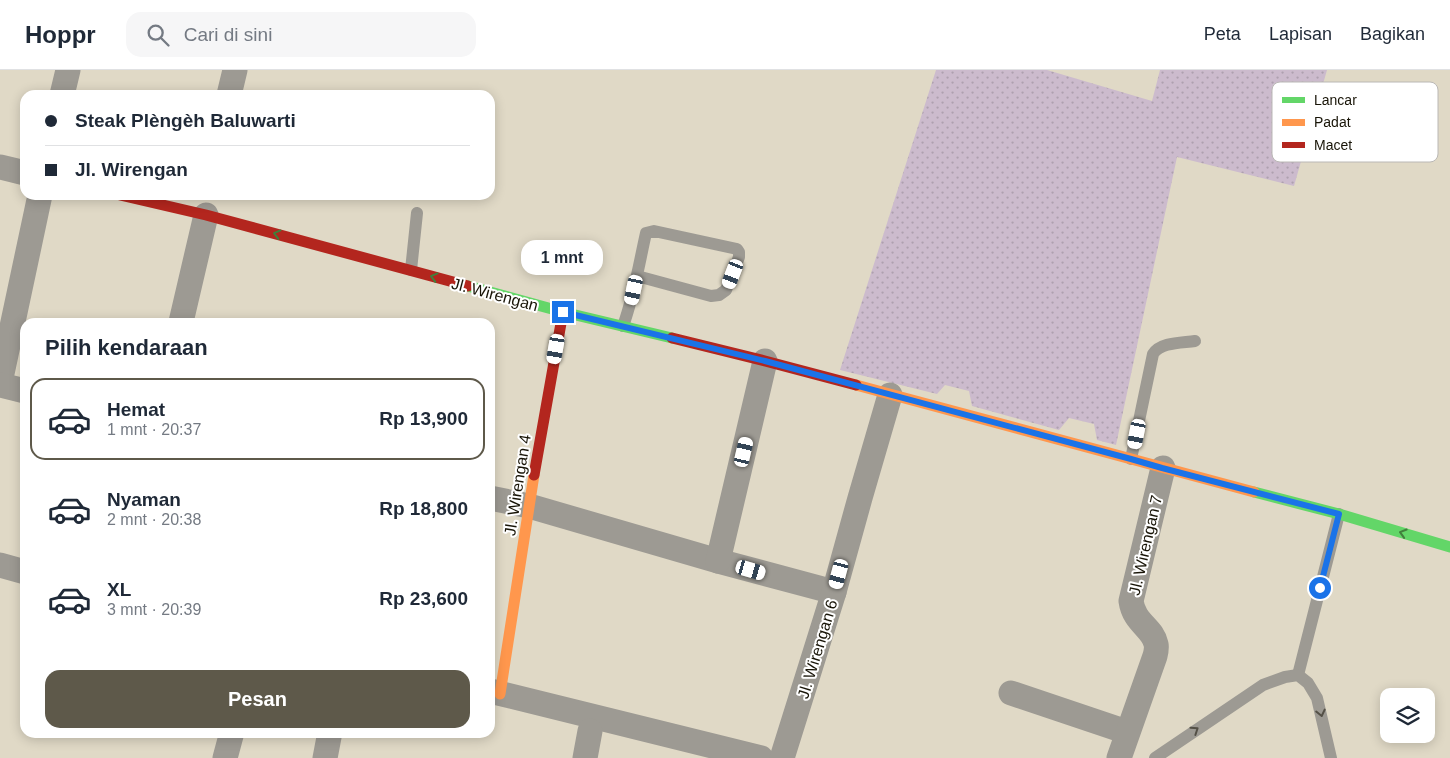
<!DOCTYPE html>
<html lang="id">
<meta charset="utf-8">
<style>
:root{--surface:#fff;--page:#f6f6f7;--text:#1f2937;--muted:#747a83;--line:#e0e1e3;--accent:#5e594a}
body{margin:0;font-family:Helvetica,sans-serif;background:var(--page);color:var(--text);height:100vh;display:flex;flex-direction:column;font-size:19px;white-space:nowrap}
*{box-sizing:border-box;margin:0}
p{font-size:16px;color:var(--muted)}
.icon{flex:none;width:28px;height:28px;fill:none;stroke:currentColor;stroke-width:2;stroke-linecap:round;stroke-linejoin:round}
.map{position:relative;flex:1;overflow:hidden}
.sheet{position:absolute;left:20px;top:248px;width:475px;height:420px;display:flex;flex-direction:column;background:var(--surface);border-radius:15px;box-shadow:0 2px 12px #0003}
.sheet>*{flex:none}
.hud{position:absolute;left:20px;top:20px;width:475px;height:110px;border-radius:15px;box-shadow:0 2px 12px #0003;display:grid;align-content:center;height:110px;padding:0 25px;background:var(--surface)}
.fabs{position:absolute;left:1380px;top:618px;display:grid;gap:10px}
.fabs a{display:grid;place-items:center;width:55px;height:55px;border-radius:10px;background:var(--surface);box-shadow:0 2px 12px #0003;font-size:25px}
.end{position:absolute;width:22px;height:22px;margin:-11px;border:6px solid #1a73e8;background:#fff;box-shadow:0 0 0 2px #fff}
.from{border-radius:50%}
.bubble{position:absolute;height:35px;border-radius:15px;background:var(--surface);box-shadow:0 2px 12px #0003;font-size:16px;font-weight:700;line-height:35px;text-align:center}
.car{position:absolute;width:15px;height:30px;margin:-15px -8px;border-radius:6px;box-shadow:0 0 4px 1px #0007;background:linear-gradient(#fff 24%,#345 0 40%,#fff 0 76%,#345 0 86%,#fff 0)}
.hud b{display:flex;align-items:center;gap:18px;height:48px;font-size:19px}
.hud b+b{border-top:1px solid var(--line)}
.hud i{width:12px;height:12px;background:var(--text)}
ul{padding:0;list-style:none}
li{display:flex;align-items:center;gap:15px;height:82px;margin:0 10px 8px;padding:0 15px;border:2px solid transparent;border-radius:15px}
li div{flex:1}
li b{display:block;font-size:19px}
li em{font-style:normal;font-weight:700}
li.active{border-color:var(--accent)}
li>.icon{width:45px;height:45px;stroke-width:1.5}
h2{padding:0 25px;font-size:22px;line-height:60px}
.primary-button{display:flex;gap:10px;margin-top:auto;padding:10px 25px}
.primary-button a{flex:1;height:58px;border-radius:15px;background:var(--accent);color:#fff;font-size:20px;font-weight:700;line-height:58px;text-align:center}
header{display:flex;align-items:center;gap:30px;box-sizing:border-box;height:70px;padding:0 25px;background:var(--surface);border-bottom:1px solid var(--line)}
header strong{font-size:24px}
nav{display:flex;gap:28px;margin-inline-start:auto;font-size:18px}
.search{width:350px;height:45px;background:var(--page);display:flex;align-items:center;gap:12px;box-sizing:border-box;padding:0 18px;border-radius:15px;color:var(--muted);font-size:19px}
.map>svg:first-child{display:block}
</style>
<header>
<strong>Hoppr</strong>
<div class="search"><svg class="icon" aria-label="search" viewBox="0 0 24 24"><circle cx="10" cy="10" r="6"/><path d="M15 15l6 6"/></svg>Cari di sini</div>
<nav><a>Peta</a><a>Lapisan</a><a>Bagikan</a></nav>
</header>
<div class="map">
<svg width="1450" height="688" viewBox="0 0 1450 688">
<defs>
<pattern id="grass-dots" width="8" height="8" patternUnits="userSpaceOnUse" patternTransform="scale(1.25)"><rect width="8" height="8" fill="#ccbbcd"/><path d="M2 2h.1M6 6h.1" fill="none" stroke="#aea0af" stroke-width="1.8" stroke-linecap="round"/></pattern>
</defs>
<rect width="100%" height="100%" fill="#e0d9c6"/>
<polygon fill="url(#grass-dots)" points="936,0 1047,0 1152,31 1160,0 1327,0 1294,116 1177,87 1116,375 1097,370 1094,354 1069,348 1059,360 972,336 969,321 945,315 937,324 840,300"/>
<g fill="none" stroke-linecap="round" stroke-linejoin="round">
<g stroke="#9d9a93" stroke-width="12">
<polyline points="411,200 417,143"/>
<path d="M623 256C634 226 639 194 646 163L654 161 737 179 739 182V187L726 220 719 225 711 226 637 206"/>
<path d="M1131 389 1153 284C1161 272 1181 273 1195 271"/>
<polyline points="1298,605 1339,444"/>
<polyline points="1155,688 1263,615 1285,607 1298,605 1308,613 1317,628 1331,688"/>
</g>
<g stroke="#9d9a93" stroke-width="25">
<polyline points="62,25 68,0"/>
<polyline points="229,25 235,0"/>
<polyline points="0,97 25,103"/>
<polyline points="181,252 206,145"/>
<polyline points="0,313 40,125"/>
<polyline points="0,315 25,321"/>
<polyline points="490,428 529,436 718,491 834,522"/>
<polyline points="718,491 765,291"/>
<polyline points="0,495 25,502"/>
<polyline points="490,621 761,688"/>
<polyline points="1011,623 1127,662"/>
<polyline points="225,688 232,662"/>
<polyline points="325,688 330,662"/>
<polyline points="585,688 590,661"/>
<polyline points="782,688 834,522 860,428 890,325"/>
<path d="M1119 688 1155 586C1156 582 1157 578 1156 574 1153 558 1134 553 1131 531L1163 398"/>
</g>
<g stroke="#63d668" stroke-width="11">
<polyline points="468,216 563,242 672,268"/>
<polyline points="1254,422 1339,444 1450,477"/>
</g>
<g stroke="#ff974d" stroke-width="11">
<polyline points="856,315 1254,422"/>
<polyline points="500,624 534,405"/>
</g>
<g stroke="#b3261e" stroke-width="11">
<polyline points="120,125 206,145 468,216"/>
<polyline points="672,268 765,291 856,315"/>
<polyline points="534,405 563,242"/>
</g>
</g>
<defs><path id="oneway-chevron" d="M-2-3.5L2.5 0L-2 3.5" fill="none" stroke-width="1.6" stroke-linecap="round" stroke-linejoin="round" transform="scale(1.25)"/></defs>
<g stroke="#417f3c">
<use href="#oneway-chevron" transform="translate(277 164) rotate(-165)"/>
<use href="#oneway-chevron" transform="translate(434 207) rotate(-165)"/>
<use href="#oneway-chevron" transform="translate(1403 463) rotate(-163)"/>
</g>
<g stroke="#545046">
<use href="#oneway-chevron" transform="translate(1321 643) rotate(77)"/>
<use href="#oneway-chevron" transform="translate(1195 660) rotate(-34)"/>
</g>
<g fill="none" stroke-linecap="round" stroke-linejoin="round">
<polyline stroke="#1a73e8" stroke-width="6" points="563,242 765,291 1131,389 1162,398 1339,444 1320,518"/>
</g>
<g text-anchor="middle" stroke-width="4" stroke-linejoin="round" paint-order="stroke">
<g font-size="16" fill="#181407" stroke="#fff">
<text transform="translate(495 224) rotate(15)" y="6">Jl. Wirengan</text>
<text transform="translate(517 415) rotate(-81)" y="6">Jl. Wirengan 4</text>
<text transform="translate(1145 475) rotate(-77)" y="6">Jl. Wirengan 7</text>
<text transform="translate(817 579) rotate(-73)" y="6">Jl. Wirengan 6</text>
</g>
</g>
<rect x="1272" y="12" width="166" height="80" rx="8" fill="#fff" stroke="#bab8b5" stroke-width="1"/>
<rect x="1282" y="27" width="23" height="6" fill="#63d668"/>
<rect x="1282" y="49" width="23" height="7" fill="#ff974d"/>
<rect x="1282" y="72" width="23" height="6" fill="#b3261e"/>
<g font-size="14" fill="#181407">
<text x="1314" y="35">Lancar</text>
<text x="1314" y="57">Padat</text>
<text x="1314" y="80">Macet</text>
</g>
</svg>
<div class="fabs">
<a><svg class="icon" aria-label="layers" viewBox="0 0 24 24"><path d="M12 4l9 5-9 5-9-5zM3 14l9 5 9-5"/></svg></a>
</div>
<i class="end from" style="left:1320px;top:518px"></i>
<i class="end" style="left:563px;top:242px"></i>
<div class="bubble" style="left:521px;top:170px;width:82px">1 mnt</div>
<i class="car" style="left:733px;top:204px;rotate:201deg"></i>
<i class="car" style="left:634px;top:220px;rotate:192deg"></i>
<i class="car" style="left:556px;top:279px;rotate:190deg"></i>
<i class="car" style="left:1137px;top:364px;rotate:191deg"></i>
<i class="car" style="left:744px;top:382px;rotate:13deg"></i>
<i class="car" style="left:751px;top:500px;rotate:106deg"></i>
<i class="car" style="left:839px;top:504px;rotate:195deg"></i>
<div class="hud">
<b><i class="from"></i>Steak Plèngèh Baluwarti</b>
<b><i></i>Jl. Wirengan</b>
</div>
<section class="sheet">
<h2>Pilih kendaraan</h2>
<ul>
<li class="active"><svg class="icon" aria-label="car" viewBox="0 0 24 24"><path d="M5 17H2v-5l4-1 3-4h7l3 4 3 1v5h-3M9 17h6M6 11h13"/><circle cx="7" cy="17" r="2"/><circle cx="17" cy="17" r="2"/></svg><div><b>Hemat</b><p>1 mnt · 20:37</p></div><em>Rp 13,900</em></li>
<li><svg class="icon" aria-label="car" viewBox="0 0 24 24"><path d="M5 17H2v-5l4-1 3-4h7l3 4 3 1v5h-3M9 17h6M6 11h13"/><circle cx="7" cy="17" r="2"/><circle cx="17" cy="17" r="2"/></svg><div><b>Nyaman</b><p>2 mnt · 20:38</p></div><em>Rp 18,800</em></li>
<li><svg class="icon" aria-label="car" viewBox="0 0 24 24"><path d="M5 17H2v-5l4-1 3-4h7l3 4 3 1v5h-3M9 17h6M6 11h13"/><circle cx="7" cy="17" r="2"/><circle cx="17" cy="17" r="2"/></svg><div><b>XL</b><p>3 mnt · 20:39</p></div><em>Rp 23,600</em></li>
</ul>
<div class="primary-button"><a>Pesan</a></div>
</section>
</div>
